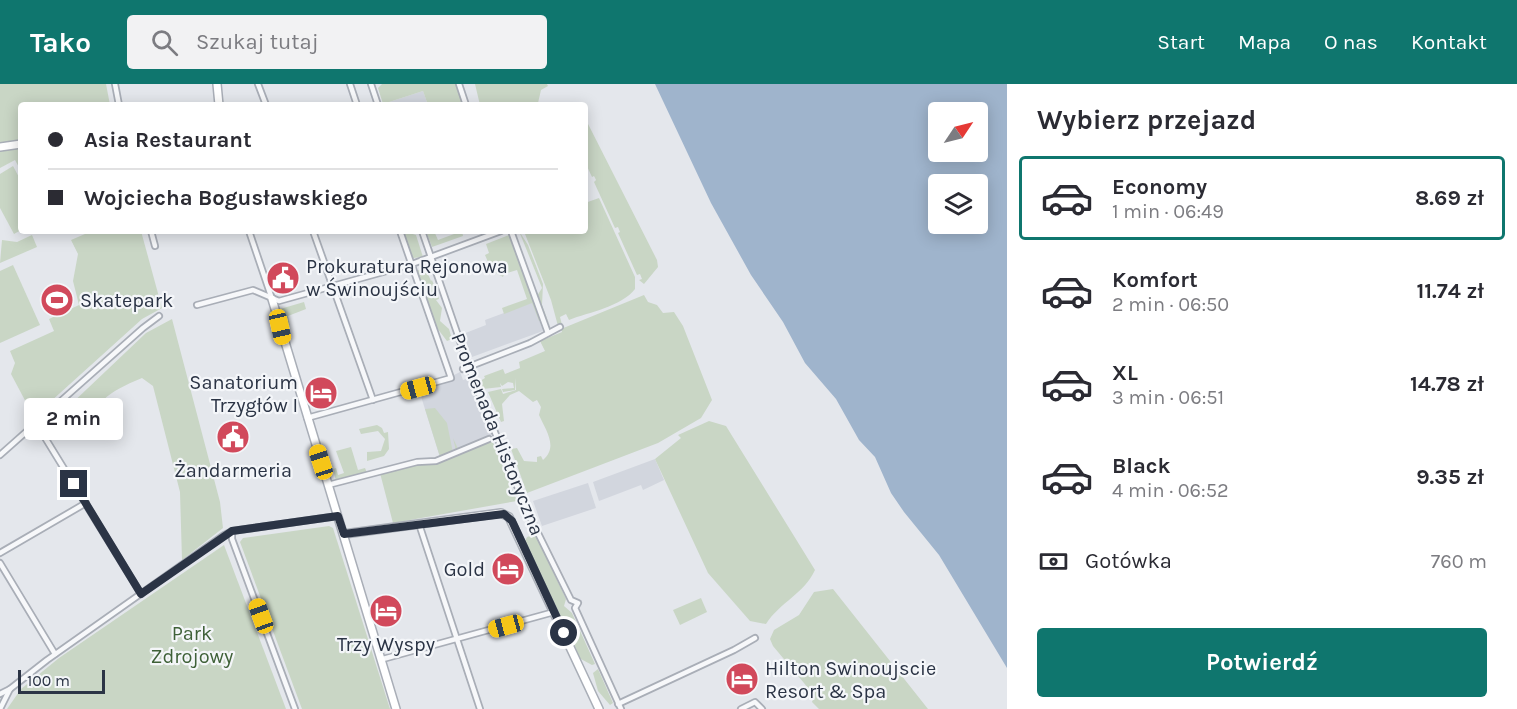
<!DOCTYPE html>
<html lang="pl">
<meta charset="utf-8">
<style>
:root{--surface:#fff;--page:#f2f2f3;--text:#2b2b33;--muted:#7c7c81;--line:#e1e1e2;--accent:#0f766e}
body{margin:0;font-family:Karla,sans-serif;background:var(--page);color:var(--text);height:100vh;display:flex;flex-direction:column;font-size:22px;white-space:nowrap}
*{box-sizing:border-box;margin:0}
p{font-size:20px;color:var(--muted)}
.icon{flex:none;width:33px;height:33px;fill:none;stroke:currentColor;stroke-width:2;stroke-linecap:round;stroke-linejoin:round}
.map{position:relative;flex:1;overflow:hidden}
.sheet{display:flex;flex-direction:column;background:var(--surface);width:510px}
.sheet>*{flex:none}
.guide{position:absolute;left:18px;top:18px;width:570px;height:132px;border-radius:6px;box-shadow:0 3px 15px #0003;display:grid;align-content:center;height:132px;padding:0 30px;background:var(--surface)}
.needle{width:39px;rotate:55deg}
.fabs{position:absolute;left:928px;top:18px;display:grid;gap:12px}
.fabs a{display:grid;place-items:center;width:60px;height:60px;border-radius:6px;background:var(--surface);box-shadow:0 3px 15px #0003;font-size:30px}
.scale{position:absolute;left:18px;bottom:15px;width:87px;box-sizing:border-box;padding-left:6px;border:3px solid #2b3445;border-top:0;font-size:16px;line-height:21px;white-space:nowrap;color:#2b3445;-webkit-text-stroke:4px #f4f6f9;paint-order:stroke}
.end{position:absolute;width:27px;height:27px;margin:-14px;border:8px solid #2b3445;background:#fff;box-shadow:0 0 0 3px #fff}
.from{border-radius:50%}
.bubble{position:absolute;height:42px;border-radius:6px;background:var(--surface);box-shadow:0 3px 15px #0003;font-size:20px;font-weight:700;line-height:42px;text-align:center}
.car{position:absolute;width:18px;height:36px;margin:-18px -9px;border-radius:8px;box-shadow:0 0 4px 2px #0007;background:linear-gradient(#f5c518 24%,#345 0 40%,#f5c518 0 76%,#345 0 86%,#f5c518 0)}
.guide b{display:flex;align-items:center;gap:21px;height:57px;font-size:22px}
.guide b+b{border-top:2px solid var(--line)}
.guide i{width:15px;height:15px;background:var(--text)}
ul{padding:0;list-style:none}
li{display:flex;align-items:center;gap:18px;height:84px;margin:0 12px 9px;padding:0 18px;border:3px solid transparent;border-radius:6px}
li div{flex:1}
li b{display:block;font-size:22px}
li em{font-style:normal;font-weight:700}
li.selected{border-color:var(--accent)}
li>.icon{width:54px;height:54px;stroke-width:1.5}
h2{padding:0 30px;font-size:27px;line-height:72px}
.pay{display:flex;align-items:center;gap:15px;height:66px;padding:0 30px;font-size:22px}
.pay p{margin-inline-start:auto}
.button{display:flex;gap:12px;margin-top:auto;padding:12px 30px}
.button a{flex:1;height:69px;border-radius:6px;background:var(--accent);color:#fff;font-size:24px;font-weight:700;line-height:69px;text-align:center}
header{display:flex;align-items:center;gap:36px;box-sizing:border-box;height:84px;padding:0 30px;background:var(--accent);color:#fff}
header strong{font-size:28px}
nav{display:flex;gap:33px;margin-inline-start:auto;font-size:21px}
.search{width:420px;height:54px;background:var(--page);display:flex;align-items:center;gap:15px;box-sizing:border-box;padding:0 21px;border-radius:6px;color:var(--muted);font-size:22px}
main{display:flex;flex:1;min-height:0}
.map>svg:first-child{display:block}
</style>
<header>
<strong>Tako</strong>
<div class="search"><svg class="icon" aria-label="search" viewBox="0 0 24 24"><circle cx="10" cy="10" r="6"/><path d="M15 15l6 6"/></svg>Szukaj tutaj</div>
<nav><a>Start</a><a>Mapa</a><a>O nas</a><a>Kontakt</a></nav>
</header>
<main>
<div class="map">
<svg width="1007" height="625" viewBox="0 0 1007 625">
<rect width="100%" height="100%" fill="#e4e7ec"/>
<g fill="#d2d6de">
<polygon points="423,7 428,21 383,20"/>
<polygon points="533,218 543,247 472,273 463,250 486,241 485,236"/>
<polygon points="460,288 463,296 469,294 493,350 440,373 419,306 454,296 454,291"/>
<polygon points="655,375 664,396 643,406 641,401 599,417 593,398"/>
<polygon points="588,399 596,424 542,442 533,417"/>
</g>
<g fill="#c9d6c5">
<polygon points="0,0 106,0 110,21 21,21 21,57 0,60"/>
<polygon points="382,0 457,0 464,21 428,21 423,7 383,20 378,4"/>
<polygon points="475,0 547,0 548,2 541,6 538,19 533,21 480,21"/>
<polygon points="585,34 657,176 658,183 644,200 639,196 642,195 640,190 637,191 618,149 620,148 618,143 615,144 594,98 596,96 594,92 592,93 585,78"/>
<polygon points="21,60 21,87 15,76 0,84 0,64"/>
<polygon points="13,82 21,97 21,146 14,150 0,124 0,90"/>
<path d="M599 114 635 193V205C621 223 589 228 569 236L566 230 560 233 562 241 558 242 551 216 525 150 526 147H585V119Z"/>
<polygon points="92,147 141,147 162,224 142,235 39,328 33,321 28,322 11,290 15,279 10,267 54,247 49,235 79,221 73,197 78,170 71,156"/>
<polygon points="403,147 416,151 423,173 413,174"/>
<polygon points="426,147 434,147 438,156 462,147 463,152 432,163"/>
<polygon points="519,147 528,161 543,200 542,221 551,245 537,212 542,204"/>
<polygon points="32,151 37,163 0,179 2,156 17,158"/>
<polygon points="509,151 540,237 539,237 532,219 504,230 502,224 527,215 517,186 504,190 503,193 482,181 488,178 485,171 489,169 486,160"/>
<polygon points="13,181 40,241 0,259 0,187"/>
<polygon points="425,183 431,197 432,196 439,215 436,216 442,224 440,237 449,245 452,255 447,257 437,244 417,187"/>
<polygon points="67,204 73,217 47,228 42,215"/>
<path d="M644 211 648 218 657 221 663 229 674 228 683 242 712 316 701 334 658 359 527 409 511 365 517 364 524 377 537 378V373L541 372 543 376C559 363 545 345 539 331L541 323 537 316 533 318 519 307 510 311 502 320 504 337 501 338 488 308 501 305 503 310 516 306 515 294V306L503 308 502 305 514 304 513 299 508 298 502 302 500 299 501 303 483 305 480 297 485 294 484 292 503 285 505 290 520 284 519 278 545 267 540 257 562 248 561 245Z"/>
<polygon points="304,218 306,225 288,232 290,241 285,242 280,225"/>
<path d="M172 235 220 418 223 444 182 476 180 408 153 302 142 294C106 309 96 317 82 353L71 350 63 354 51 350 48 342 146 249Z"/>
<polygon points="435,324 447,339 453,369 456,367 453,354 459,367 492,356 517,417 393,439 380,389 440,373 425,325"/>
<path d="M709 337 726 342 815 486C804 510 780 518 766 540L750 537 708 489 655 375 681 354 678 351Z"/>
<polygon points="377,341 382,344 384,349 388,348 389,365 384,372 367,377 367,368 381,367 385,355 378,347 361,350 359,345"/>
<polygon points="351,363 358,386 365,384 367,389 336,397 333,385 336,384 338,391 344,389 336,367"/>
<polygon points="329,442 333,444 390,625 302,625 240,458 243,454"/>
<polygon points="535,450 566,515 564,522 572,529 595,580 592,581 579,574 525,457 527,453"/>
<polygon points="224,461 286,625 7,625 21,605 59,574"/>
<polygon points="833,505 928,625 819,625 812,618 814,611 773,562 770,555 774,546 799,531 814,508"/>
<polygon points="701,514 707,528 680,541 673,526"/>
<polygon points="598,585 613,619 610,621 598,607 593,589"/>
</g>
<path fill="#9fb4cc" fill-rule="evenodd" d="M655 0H1007V584L939 471 904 428 891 409 875 373 859 356 836 315 805 279 783 238 751 191 711 119ZM939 28H978V68H939ZM939 100H978V140H939Z"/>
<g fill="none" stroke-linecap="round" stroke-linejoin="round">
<g stroke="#a9aeb7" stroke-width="8">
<g id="street">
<polyline points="115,0 119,21"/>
<polyline points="258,0 266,21"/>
<polyline points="350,0 357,21"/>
<polyline points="371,0 378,21"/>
<polyline points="459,0 466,21"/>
<polyline points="151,147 155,162"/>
<polyline points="249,147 272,215"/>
<polyline points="313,147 373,316"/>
<polyline points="422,147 473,295 529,431 571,516 578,519 575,524 621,625"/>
<polyline points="511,147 548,249"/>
<polyline points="197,221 253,206 279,217 412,180 501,147"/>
<polyline points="463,285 530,259 560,243"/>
<polyline points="307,334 451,294 400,147"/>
<polyline points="36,339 141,510"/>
<polyline points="0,371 143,244 159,232"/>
<polyline points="328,401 417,378 436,377 489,355"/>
<polyline points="419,440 480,625"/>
<polyline points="232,447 232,455 295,625"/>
<polyline points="0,469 86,419"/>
<polyline points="0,479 55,570"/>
<polyline points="383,575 554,528"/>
<polyline points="0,610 10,605"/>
<polyline points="618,620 734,566 755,554"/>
<polyline points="0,625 10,605 47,576 224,451 232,447 338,432"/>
<polyline points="741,625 755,618 762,625"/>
</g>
</g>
<g stroke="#a9aeb7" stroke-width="10">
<g id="secondary">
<polyline points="217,0 219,21"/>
<polyline points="0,63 21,60"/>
<polyline points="272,215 396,625"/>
<polyline points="344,450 501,429 509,433 599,625"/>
</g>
</g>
<use href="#street" stroke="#f7f8fa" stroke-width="4.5"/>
<use href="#secondary" stroke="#fff" stroke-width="7"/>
</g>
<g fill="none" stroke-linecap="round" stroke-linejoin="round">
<polyline stroke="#2b3445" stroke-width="8" points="74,400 141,510 232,447 338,432 344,450 504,430 512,437 564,549"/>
</g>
<defs>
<g id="civic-disc" transform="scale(1.725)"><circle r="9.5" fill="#d1495b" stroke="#f4f6f9"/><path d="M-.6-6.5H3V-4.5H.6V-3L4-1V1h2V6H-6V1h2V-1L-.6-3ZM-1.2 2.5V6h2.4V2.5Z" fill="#fff"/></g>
<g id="stadium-disc" transform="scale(1.725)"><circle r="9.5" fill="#d1495b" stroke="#f4f6f9"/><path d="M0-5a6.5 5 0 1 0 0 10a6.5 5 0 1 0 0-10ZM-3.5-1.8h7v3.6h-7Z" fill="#fff"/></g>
<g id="hotel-disc" transform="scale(1.725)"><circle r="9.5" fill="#d1495b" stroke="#f4f6f9"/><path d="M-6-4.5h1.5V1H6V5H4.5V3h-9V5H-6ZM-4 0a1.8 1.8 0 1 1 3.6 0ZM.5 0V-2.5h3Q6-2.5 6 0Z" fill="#fff"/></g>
</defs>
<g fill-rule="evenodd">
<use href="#civic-disc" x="283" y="194"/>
<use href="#stadium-disc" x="57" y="216"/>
<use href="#hotel-disc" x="321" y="309"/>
<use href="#civic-disc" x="233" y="353"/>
<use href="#hotel-disc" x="508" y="485"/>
<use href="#hotel-disc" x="386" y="527"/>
<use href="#hotel-disc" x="742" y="595"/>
</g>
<g text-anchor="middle" stroke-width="4.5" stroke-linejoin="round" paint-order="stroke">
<g font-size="20" fill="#2b3445" stroke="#f4f6f9" text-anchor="start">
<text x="306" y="189">Prokuratura Rejonowa<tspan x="306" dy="23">w Świnoujściu</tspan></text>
<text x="80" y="223">Skatepark</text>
<text x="298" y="305" text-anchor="end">Sanatorium<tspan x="298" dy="23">Trzygłów I</tspan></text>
<text x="233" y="393" text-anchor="middle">Żandarmeria</text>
<text x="485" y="492" text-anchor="end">Gold</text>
<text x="386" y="567" text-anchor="middle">Trzy Wyspy</text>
<text x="765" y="591">Hilton Swinoujscie<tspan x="765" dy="23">Resort &amp; Spa</tspan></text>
</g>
<g font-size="20" fill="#2b3445" stroke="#f4f6f9">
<text transform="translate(498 350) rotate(68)" y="7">Promenada Historyczna</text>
</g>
<g font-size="20" fill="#3f6138" stroke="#f4f6f9">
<text x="192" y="556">Park<tspan x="192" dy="23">Zdrojowy</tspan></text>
</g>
</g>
</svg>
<div class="fabs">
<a><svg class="needle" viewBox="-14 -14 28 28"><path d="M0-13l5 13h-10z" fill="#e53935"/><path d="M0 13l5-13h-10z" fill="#7c7c81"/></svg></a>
<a><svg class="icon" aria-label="layers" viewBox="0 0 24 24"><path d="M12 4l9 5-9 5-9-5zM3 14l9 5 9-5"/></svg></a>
</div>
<div class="scale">100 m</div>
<i class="end from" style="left:564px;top:549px"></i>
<i class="end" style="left:74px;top:400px"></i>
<div class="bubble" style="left:24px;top:314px;width:99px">2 min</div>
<i class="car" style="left:280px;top:243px;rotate:167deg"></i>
<i class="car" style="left:418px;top:304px;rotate:255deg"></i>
<i class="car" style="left:321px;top:378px;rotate:342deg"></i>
<i class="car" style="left:261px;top:532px;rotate:340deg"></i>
<i class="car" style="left:506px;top:542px;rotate:255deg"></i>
<div class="guide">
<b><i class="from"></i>Asia Restaurant</b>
<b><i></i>Wojciecha Bogusławskiego</b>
</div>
</div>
<section class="sheet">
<h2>Wybierz przejazd</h2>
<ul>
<li class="selected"><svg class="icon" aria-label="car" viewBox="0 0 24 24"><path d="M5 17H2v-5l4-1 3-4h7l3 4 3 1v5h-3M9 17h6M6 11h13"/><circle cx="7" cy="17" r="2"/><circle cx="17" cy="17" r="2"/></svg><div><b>Economy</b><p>1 min · 06:49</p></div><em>8.69 zł</em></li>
<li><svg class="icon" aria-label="car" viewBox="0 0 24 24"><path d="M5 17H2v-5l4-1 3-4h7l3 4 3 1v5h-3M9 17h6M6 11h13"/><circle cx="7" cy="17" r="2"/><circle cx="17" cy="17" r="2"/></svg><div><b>Komfort</b><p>2 min · 06:50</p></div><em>11.74 zł</em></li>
<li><svg class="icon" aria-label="car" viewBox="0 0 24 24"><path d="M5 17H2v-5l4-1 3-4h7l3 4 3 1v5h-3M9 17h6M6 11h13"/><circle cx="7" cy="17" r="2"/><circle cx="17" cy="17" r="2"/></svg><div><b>XL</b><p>3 min · 06:51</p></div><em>14.78 zł</em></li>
<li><svg class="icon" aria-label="car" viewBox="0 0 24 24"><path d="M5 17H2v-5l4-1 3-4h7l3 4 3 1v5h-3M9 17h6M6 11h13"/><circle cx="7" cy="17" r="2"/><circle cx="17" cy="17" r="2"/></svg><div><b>Black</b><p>4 min · 06:52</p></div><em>9.35 zł</em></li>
</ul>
<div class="pay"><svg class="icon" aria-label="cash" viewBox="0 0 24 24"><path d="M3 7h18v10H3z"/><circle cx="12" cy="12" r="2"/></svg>Gotówka<p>760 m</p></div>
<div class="button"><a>Potwierdź</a></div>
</section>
</main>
